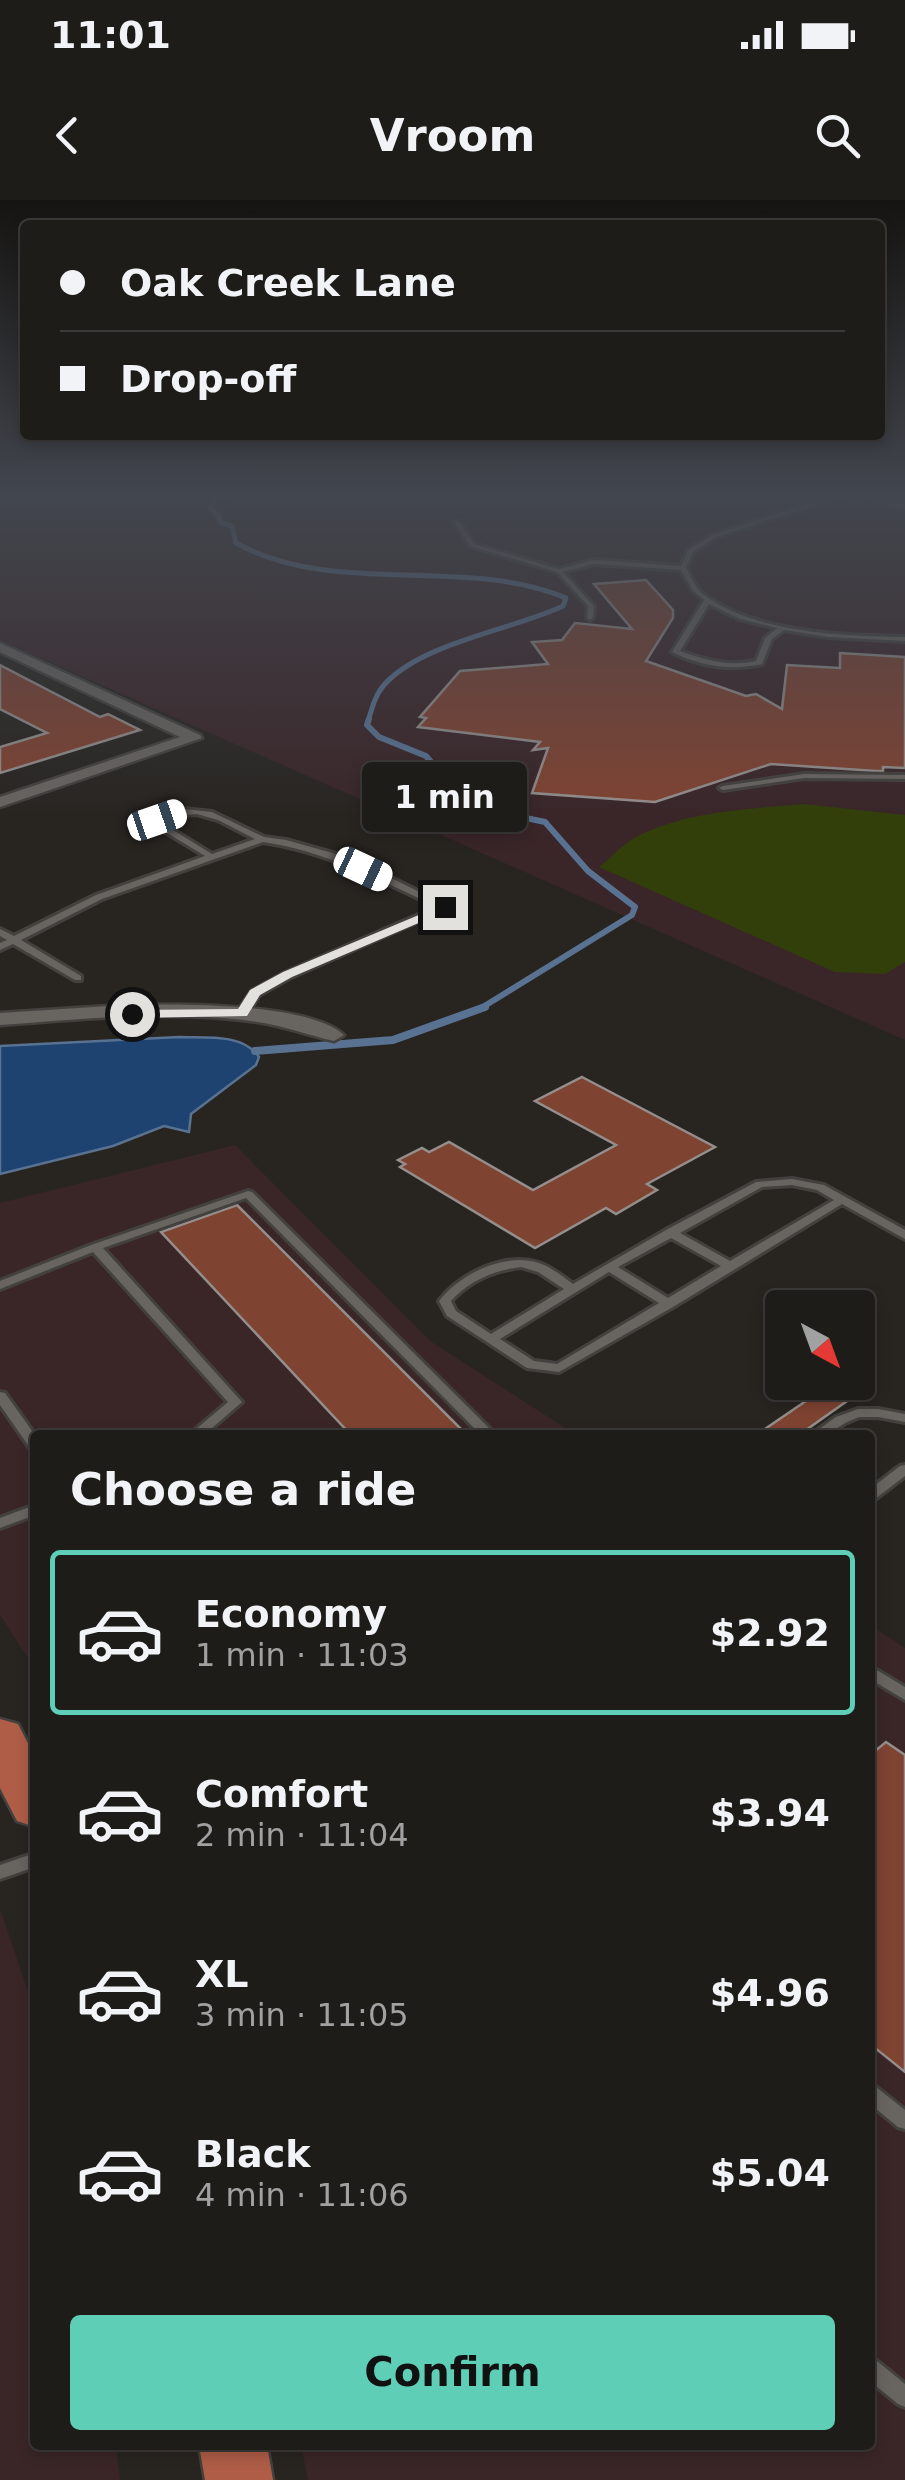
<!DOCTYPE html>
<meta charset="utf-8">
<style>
:root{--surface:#1e1c19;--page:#2b2926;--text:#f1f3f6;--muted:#a1a1a2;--line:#3c3a38;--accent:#5eceb7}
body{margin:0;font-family:"DejaVu Sans",sans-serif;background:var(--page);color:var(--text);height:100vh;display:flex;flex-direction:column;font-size:38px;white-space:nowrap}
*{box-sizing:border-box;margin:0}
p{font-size:32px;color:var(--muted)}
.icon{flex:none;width:55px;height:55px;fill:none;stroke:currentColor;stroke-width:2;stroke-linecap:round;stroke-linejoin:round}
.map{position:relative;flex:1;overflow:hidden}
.panel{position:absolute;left:30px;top:1230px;width:845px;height:1020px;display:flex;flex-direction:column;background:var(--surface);border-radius:10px;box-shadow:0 5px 15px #0003,0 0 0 2px var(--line)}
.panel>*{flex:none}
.banner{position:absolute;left:20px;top:20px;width:865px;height:220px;border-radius:10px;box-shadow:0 5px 15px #0003,0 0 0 2px var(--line);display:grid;align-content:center;height:220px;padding:0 40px;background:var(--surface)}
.needle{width:65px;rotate:139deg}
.controls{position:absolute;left:765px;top:1090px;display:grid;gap:20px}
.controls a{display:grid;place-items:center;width:110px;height:110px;border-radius:10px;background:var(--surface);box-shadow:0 5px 15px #0003,0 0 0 2px var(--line);font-size:50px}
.end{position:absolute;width:45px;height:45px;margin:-22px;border:12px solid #e3e1de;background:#111;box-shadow:0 0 0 5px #111}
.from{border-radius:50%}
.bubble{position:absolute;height:70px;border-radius:10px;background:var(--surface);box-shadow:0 5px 15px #0003,0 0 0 2px var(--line);font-size:32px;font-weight:700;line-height:70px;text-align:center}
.car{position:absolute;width:30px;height:60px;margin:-30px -15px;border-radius:12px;box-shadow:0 0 8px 2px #0007;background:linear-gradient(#fff 24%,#345 0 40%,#fff 0 76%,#345 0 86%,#fff 0)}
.banner b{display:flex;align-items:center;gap:35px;height:95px;font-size:38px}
.banner b+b{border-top:2px solid var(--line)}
.banner i{width:25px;height:25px;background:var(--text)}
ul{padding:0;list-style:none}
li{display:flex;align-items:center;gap:30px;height:165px;margin:0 20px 15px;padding:0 20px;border:5px solid transparent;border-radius:10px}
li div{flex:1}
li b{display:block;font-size:38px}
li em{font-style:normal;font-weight:700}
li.current{border-color:var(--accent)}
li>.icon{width:90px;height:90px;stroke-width:1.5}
h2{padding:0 40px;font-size:45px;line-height:120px}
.button{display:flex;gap:20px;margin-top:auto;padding:20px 40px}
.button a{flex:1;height:115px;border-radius:10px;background:var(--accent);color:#111;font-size:40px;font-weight:700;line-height:115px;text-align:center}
.status{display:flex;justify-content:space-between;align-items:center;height:70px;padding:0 50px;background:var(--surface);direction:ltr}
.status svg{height:28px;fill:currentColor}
header{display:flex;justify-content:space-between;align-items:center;height:130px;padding:0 40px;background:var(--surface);font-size:45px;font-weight:700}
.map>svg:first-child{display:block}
</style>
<div class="status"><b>11:01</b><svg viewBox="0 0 49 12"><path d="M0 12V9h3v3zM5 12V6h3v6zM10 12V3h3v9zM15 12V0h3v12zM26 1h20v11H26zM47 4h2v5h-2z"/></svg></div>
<header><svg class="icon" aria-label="back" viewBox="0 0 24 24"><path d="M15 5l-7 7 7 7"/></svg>Vroom<svg class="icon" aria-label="search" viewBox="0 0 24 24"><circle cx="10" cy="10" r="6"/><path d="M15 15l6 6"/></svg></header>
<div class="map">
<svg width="905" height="2280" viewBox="0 0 905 2280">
<rect width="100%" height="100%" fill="#282521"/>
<g fill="#3a2627">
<polygon points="235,945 430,1141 576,1235 35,1235 35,1469 0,1415 0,1003"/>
<polygon points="870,1425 905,1448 905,2280 308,2280 301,2245 870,2245"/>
<polygon points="0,1709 35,1812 35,2245 116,2245 120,2280 0,2280"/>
</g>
<polygon fill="#3a2629" points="0,296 905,296 905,840 0,440"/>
<path fill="#323f0a" d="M804 604 905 615V762L885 774 835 772 599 667C611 658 623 644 636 637 686 611 749 609 804 604Z"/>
<path fill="#1e4370" stroke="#597291" stroke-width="2.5" d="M179 837C205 838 243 833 259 857L256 865 191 914 189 932 164 926 113 946 0 974V846Z"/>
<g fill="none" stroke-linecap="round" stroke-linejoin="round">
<path stroke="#597291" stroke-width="5" d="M226 296 216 299 210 308 219 316V322L232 326 236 343C337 398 462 355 566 398L563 406C512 430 421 443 384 485 375 495 372 509 368 521"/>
<polyline stroke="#597291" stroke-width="6" points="369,519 367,525 379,537 426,556 438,570 474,590 481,603 497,612 545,622 588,671 635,707 632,715 478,810"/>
<polyline stroke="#597291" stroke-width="8" points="255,851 393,840 485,807"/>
</g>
<g fill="#7f4332" stroke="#948e8c" stroke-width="2.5">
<polygon points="646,380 673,410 673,418 646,461 746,496 756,494 782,509 787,465 840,468 840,453 905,457 905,568 883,567 883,571 876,571 771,564 655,602 532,593 548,548 533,550 540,542 418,527 426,518 420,517 460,471 548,464 532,442 562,440 575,423 632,429 594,384"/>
<polygon points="0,465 100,517 108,514 140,530 0,573 0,547 47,533 0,509"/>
<polygon points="582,877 715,947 647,984 657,990 616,1014 606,1008 535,1048 400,967 405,964 398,960 422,948 429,952 449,942 533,990 616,945 535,901"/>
<polygon points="237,1005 467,1235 351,1235 161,1032"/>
<polygon points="825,1188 847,1201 799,1235 756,1235"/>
<polygon points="886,1542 905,1555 905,1872 870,1844 870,1555"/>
</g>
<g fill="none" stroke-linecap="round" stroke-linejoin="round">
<g stroke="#43413e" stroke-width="6">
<g id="lane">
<path d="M832 296H842L716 337 693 352 686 368C691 376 695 388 703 394 754 433 842 436 905 437V441L828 437 784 430 772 439 762 464C731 471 700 466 672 452L704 400 693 391 681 370 594 364 563 372 594 406 593 418 590 420 587 418 588 406 557 372 470 346 454 322 459 321 474 344 559 369 594 360 681 366 688 350 712 335ZM709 404 740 419 777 428 765 438 756 461C729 467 705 460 680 451Z"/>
<polygon points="804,574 905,575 905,579 804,578 723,590 719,588 723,586"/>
<path d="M184 609 212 612 264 637 286 640 336 654 381 673 450 707 291 777 259 795 246 815 242 816 237 813 252 791 285 773 437 707C380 680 326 651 263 642L102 699 21 740 81 776V780H75L13 744 0 750V743L7 740 0 736V729L14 736 96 695 205 656 149 622 166 613ZM197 614 218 620 255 639 212 654 160 622 184 615Z"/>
<path d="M792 979 824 985 905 1030V1039L842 1004 673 1107 559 1172 527 1168 447 1116 439 1101C460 1074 504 1052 539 1063 551 1067 562 1076 573 1084L666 1030 756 982ZM792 985 817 990 834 1000 730 1061 680 1033 762 987ZM671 1038 721 1066 668 1098 618 1067ZM521 1067 538 1072 564 1089 491 1134 456 1111 451 1101C469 1081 494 1070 521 1067ZM609 1072 659 1103 557 1164 534 1161 500 1139Z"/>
<polygon points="248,991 252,992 496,1235 481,1235 246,998 103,1048 242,1202 204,1235 189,1235 228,1202 93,1052 0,1089 0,1081 91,1045"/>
<polygon points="0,1192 5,1193 35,1235 35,1249 30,1248 0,1205"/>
<polygon points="858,1209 878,1209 905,1214 905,1222 878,1217 859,1217 845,1223 827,1235 811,1235 836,1217"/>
<polygon points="905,1265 905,1276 875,1299 870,1301 870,1289 900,1266"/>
<polygon points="35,1305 35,1315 0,1328 0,1318"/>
<polygon points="870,1466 905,1487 905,1500 870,1479"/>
<polygon points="35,1653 35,1667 0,1679 0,1665"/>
<polygon points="870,1885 876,1887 905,1910 905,1929 898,1927 870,1904"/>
<polygon points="870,2158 877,2161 905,2184 905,2207 898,2204 870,2181"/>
</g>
</g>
<g stroke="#43413e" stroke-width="5">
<g id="street">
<polygon points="0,443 200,535 202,538 0,607 0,597 180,537 0,452"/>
<path d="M125 805C175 804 308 802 344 835L334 841C308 835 284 826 258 822 173 809 85 819 0 825V813Z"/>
</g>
</g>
<g stroke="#43413e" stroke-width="4">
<polygon id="secondary" points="866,296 905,298 905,309 869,300"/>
</g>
<g stroke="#43413e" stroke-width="5">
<g id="primary">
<polygon points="0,1519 18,1524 35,1557 35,1627 17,1621 0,1588"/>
<polygon points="199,2245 267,2245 273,2280 205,2280"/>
</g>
</g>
<use href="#lane" fill="#686460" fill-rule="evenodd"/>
<use href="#street" fill="#686460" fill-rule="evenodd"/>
<use href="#secondary" fill="#686460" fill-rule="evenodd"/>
<use href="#primary" fill="#af5d47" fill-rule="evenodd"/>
</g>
<linearGradient id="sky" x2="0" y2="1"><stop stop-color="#161412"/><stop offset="0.48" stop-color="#42464e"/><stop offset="1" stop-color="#42464e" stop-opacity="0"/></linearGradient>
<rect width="905" height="616" fill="url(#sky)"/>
<polygon fill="#e3e1de" points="445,704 449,710 292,777 260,795 247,816 132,818 126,814 132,810 238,809 250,790 283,772"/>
</svg>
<div class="controls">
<a><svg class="needle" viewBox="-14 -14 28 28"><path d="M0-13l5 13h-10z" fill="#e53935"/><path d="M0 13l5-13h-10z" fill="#a1a1a2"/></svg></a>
</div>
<i class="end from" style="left:132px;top:814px"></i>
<i class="end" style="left:445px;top:707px"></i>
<div class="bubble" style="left:362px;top:562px;width:165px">1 min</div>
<i class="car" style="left:157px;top:620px;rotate:71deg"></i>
<i class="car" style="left:363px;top:669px;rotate:115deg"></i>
<div class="banner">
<b><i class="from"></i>Oak Creek Lane</b>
<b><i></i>Drop-off</b>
</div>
<section class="panel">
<h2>Choose a ride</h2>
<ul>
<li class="current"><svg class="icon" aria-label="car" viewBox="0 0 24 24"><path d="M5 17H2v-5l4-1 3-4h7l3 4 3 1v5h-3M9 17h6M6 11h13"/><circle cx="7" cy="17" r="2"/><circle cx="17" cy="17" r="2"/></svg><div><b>Economy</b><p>1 min · 11:03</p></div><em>$2.92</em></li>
<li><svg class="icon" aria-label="car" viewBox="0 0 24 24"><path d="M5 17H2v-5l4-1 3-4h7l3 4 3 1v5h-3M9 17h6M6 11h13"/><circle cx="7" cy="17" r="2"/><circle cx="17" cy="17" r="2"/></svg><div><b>Comfort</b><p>2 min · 11:04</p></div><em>$3.94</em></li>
<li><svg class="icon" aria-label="car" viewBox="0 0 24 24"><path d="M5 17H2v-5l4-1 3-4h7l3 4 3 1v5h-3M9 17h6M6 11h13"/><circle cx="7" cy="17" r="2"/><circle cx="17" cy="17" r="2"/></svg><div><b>XL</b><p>3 min · 11:05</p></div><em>$4.96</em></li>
<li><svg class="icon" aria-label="car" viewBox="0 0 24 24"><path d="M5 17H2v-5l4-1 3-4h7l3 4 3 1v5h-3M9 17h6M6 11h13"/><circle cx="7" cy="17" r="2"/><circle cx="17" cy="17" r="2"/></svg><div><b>Black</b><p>4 min · 11:06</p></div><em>$5.04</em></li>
</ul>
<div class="button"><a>Confirm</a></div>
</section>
</div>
